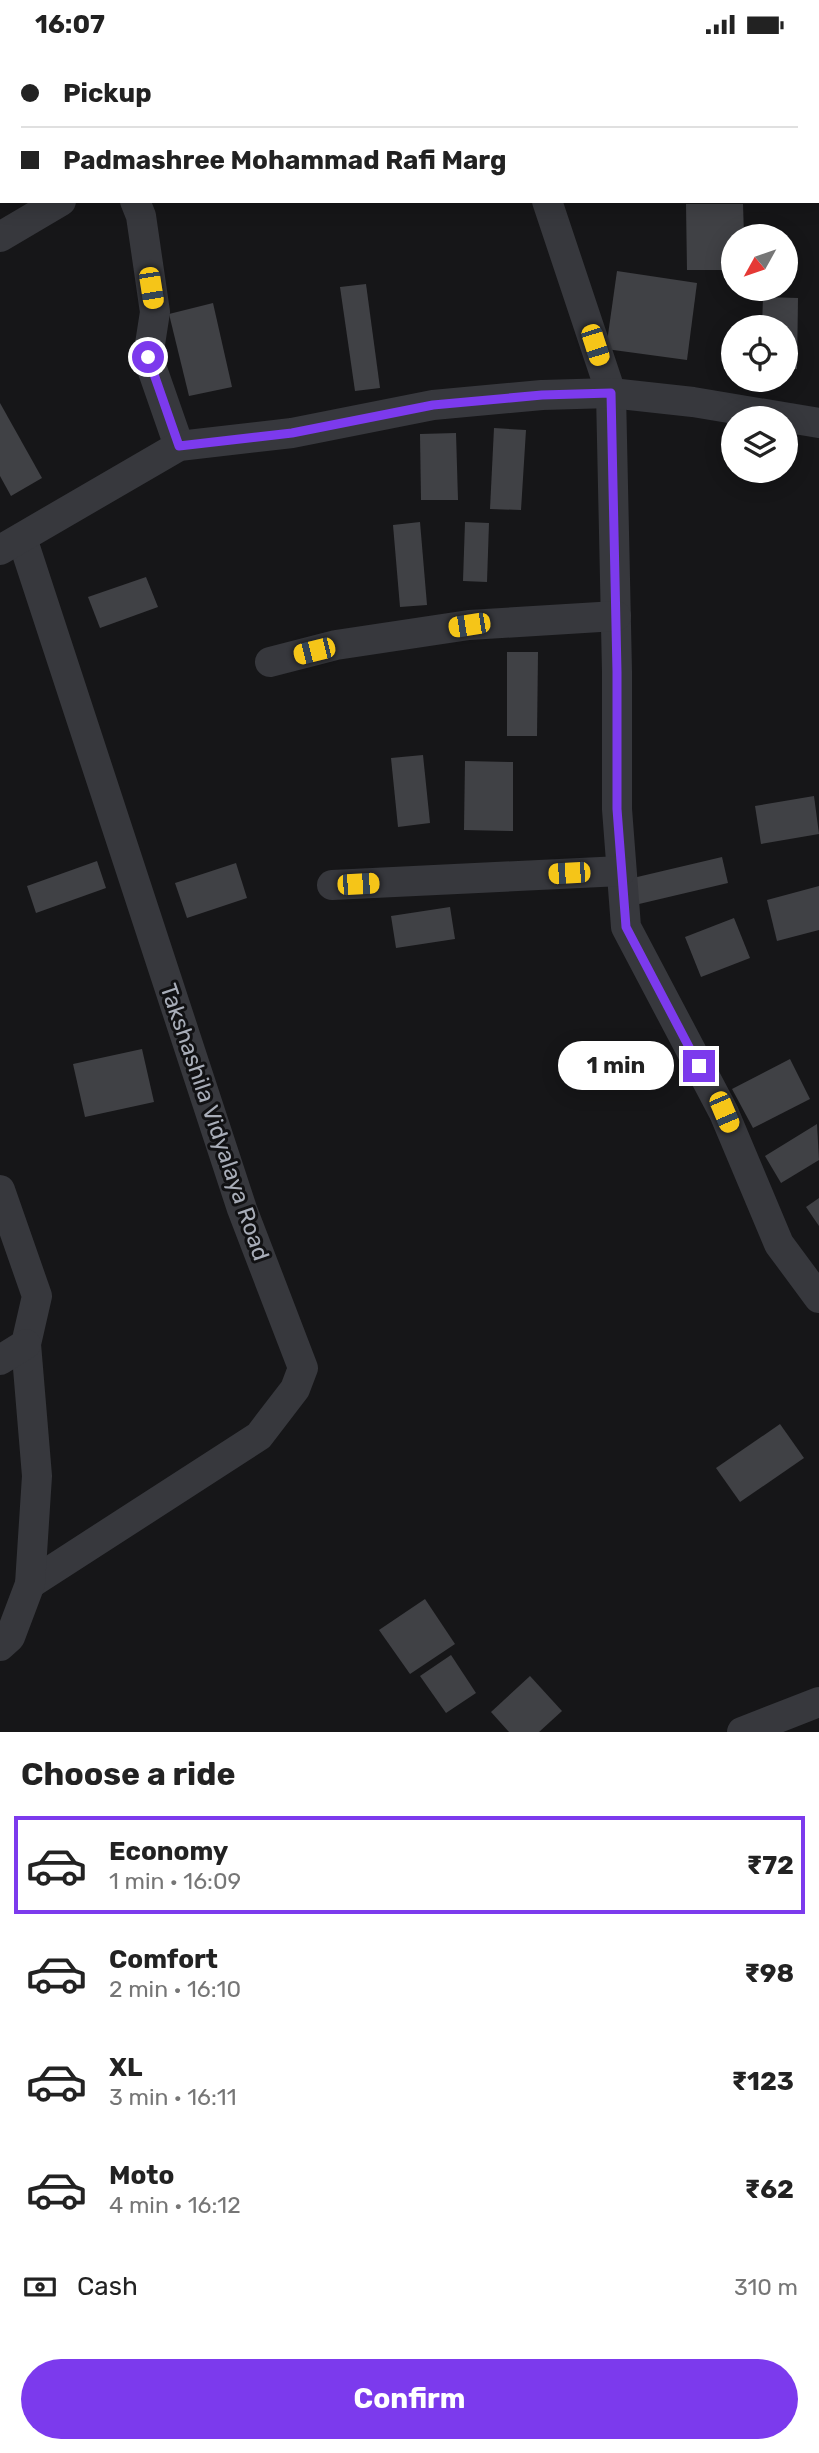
<!DOCTYPE html>
<meta charset="utf-8">
<style>
:root{--surface:#fff;--page:#f6f6f6;--text:#222;--muted:#767676;--line:#e0e0e0;--accent:#7c3aed}
body{margin:0;font-family:Rubik,sans-serif;background:var(--page);color:var(--text);height:100vh;display:flex;flex-direction:column;font-size:26px;white-space:nowrap}
*{box-sizing:border-box;margin:0}
p{font-size:23px;color:var(--muted)}
.icon{flex:none;width:38px;height:38px;fill:none;stroke:currentColor;stroke-width:2;stroke-linecap:round;stroke-linejoin:round}
.map{position:relative;height:1683px;overflow:hidden}
.panel{display:flex;flex-direction:column;background:var(--surface);flex:1}
.panel>*{flex:none}
.hud{position:absolute;left:0px;top:0px;width:819px;height:154px;box-shadow:0 4px 18px #0003;display:grid;align-content:center;height:154px;padding:0 21px;background:var(--surface)}
.needle{width:46px;rotate:230deg}
.fabs{position:absolute;left:721px;top:175px;display:grid;gap:14px}
.fabs a{display:grid;place-items:center;width:77px;height:77px;border-radius:50%;background:var(--surface);box-shadow:0 4px 18px #0003;font-size:35px}
.end{position:absolute;width:32px;height:32px;margin:-16px;border:9px solid #7c3aed;background:#fff;box-shadow:0 0 0 4px #fff}
.from{border-radius:50%}
.bubble{position:absolute;height:49px;border-radius:24px;background:var(--surface);box-shadow:0 4px 18px #0003;font-size:23px;font-weight:700;line-height:49px;text-align:center}
.car{position:absolute;width:21px;height:42px;margin:-21px -10px;border-radius:9px;box-shadow:0 0 5px 2px #0007;background:linear-gradient(#f5c518 24%,#345 0 40%,#f5c518 0 76%,#345 0 86%,#f5c518 0)}
.hud b{display:flex;align-items:center;gap:24px;height:66px;font-size:26px}
.hud b+b{border-top:2px solid var(--line)}
.hud i{width:18px;height:18px;background:var(--text)}
ul{padding:0;list-style:none}
li{display:flex;align-items:center;gap:21px;height:98px;margin:0 14px 10px;padding:0 7px;border:4px solid transparent;border-radius:0px}
li div{flex:1}
li b{display:block;font-size:26px}
li em{font-style:normal;font-weight:700}
li.selected{border-color:var(--accent)}
li>.icon{width:63px;height:63px;stroke-width:1.5}
h2{padding:0 21px;font-size:32px;line-height:84px}
.pay{display:flex;align-items:center;gap:18px;height:77px;padding:0 21px;font-size:26px}
.pay p{margin-inline-start:auto}
.button{display:flex;gap:14px;margin-top:auto;padding:14px 21px}
.button a{flex:1;height:80px;border-radius:42px;background:var(--accent);color:#fff;font-size:28px;font-weight:700;line-height:80px;text-align:center}
.status{display:flex;justify-content:space-between;align-items:center;height:49px;padding:0 35px;background:var(--surface);direction:ltr}
.status svg{height:19px;fill:currentColor}
.map>svg:first-child{display:block}
</style>
<div class="status"><b>16:07</b><svg viewBox="0 0 49 12"><path d="M0 12V9h3v3zM5 12V6h3v6zM10 12V3h3v9zM15 12V0h3v12zM26 1h20v11H26zM47 4h2v5h-2z"/></svg></div>
<div class="map">
<svg width="819" height="1683" viewBox="0 0 819 1683">
<rect width="100%" height="100%" fill="#161618"/>
<g fill="#404145">
<polygon points="686,155 743,155 744,187 733,187 733,221 687,221"/>
<polygon points="617,222 697,234 687,311 606,300"/>
<polygon points="366,235 380,339 355,342 340,238"/>
<polygon points="763,248 798,249 797,320 786,320 786,278 762,278"/>
<polygon points="213,254 232,338 189,347 169,265"/>
<polygon points="0,354 42,429 11,447 0,427"/>
<polygon points="494,379 526,381 521,461 490,460"/>
<polygon points="456,384 458,451 421,451 420,385"/>
<polygon points="420,473 427,556 400,558 393,476"/>
<polygon points="465,473 489,474 487,533 463,532"/>
<polygon points="146,528 158,558 100,579 88,548"/>
<polygon points="507,603 538,603 537,687 507,687"/>
<polygon points="423,706 430,774 398,778 391,709"/>
<polygon points="465,712 513,713 513,782 464,781"/>
<polygon points="814,747 819,785 761,795 755,757"/>
<polygon points="722,808 728,834 639,855 633,829"/>
<polygon points="97,812 106,839 36,864 27,837"/>
<polygon points="236,814 247,849 187,869 175,834"/>
<polygon points="819,837 819,881 777,892 767,851"/>
<polygon points="450,858 455,890 396,899 391,867"/>
<polygon points="734,869 750,909 701,928 685,888"/>
<polygon points="142,1000 154,1053 85,1068 73,1015"/>
<polygon points="790,1010 810,1050 753,1079 732,1040"/>
<polygon points="817,1075 819,1111 781,1134 765,1107"/>
<polygon points="819,1149 819,1177 806,1158"/>
<polygon points="780,1375 804,1409 740,1453 716,1419"/>
<polygon points="425,1550 455,1595 410,1625 379,1581"/>
<polygon points="451,1606 476,1644 446,1664 420,1627"/>
<polygon points="530,1627 562,1662 539,1683 509,1683 491,1663"/>
</g>
<g fill="none" stroke-linecap="round" stroke-linejoin="round">
<g stroke="#37383d" stroke-width="30">
<polyline points="71,0 72,2"/>
<polyline points="516,2 520,0"/>
<polyline points="135,152 141,167 155,263 148,308 179,397"/>
<polyline points="547,152 611,344 617,623 617,760 626,878 724,1064 779,1195 819,1249"/>
<polyline points="0,188 61,152"/>
<polyline points="22,489 242,1160 303,1319 295,1340 259,1387 30,1535"/>
<polyline points="0,501 179,397 292,384 433,356 542,346 611,344 693,353 819,374"/>
<polyline points="270,613 336,596 469,576 616,567"/>
<polyline points="332,836 621,822"/>
<polyline points="0,1141 37,1247 26,1295 37,1427 30,1535 10,1588 0,1597"/>
<polyline points="0,1311 26,1295"/>
<polyline points="742,1683 819,1653"/>
</g>
</g>
<g fill="none" stroke-linecap="round" stroke-linejoin="round">
<polyline stroke="#7c3aed" stroke-width="9" points="148,308 179,397 292,384 433,356 542,346 611,344 617,623 617,760 626,878 699,1017"/>
</g>
<g text-anchor="middle" stroke-width="6" stroke-linejoin="round" paint-order="stroke">
<g font-size="23" fill="#a8adb8" stroke="#111113">
<text transform="translate(215 1073) rotate(71)" y="8">Takshashila Vidyalaya Road</text>
</g>
</g>
</svg>
<div class="fabs">
<a><svg class="needle" viewBox="-14 -14 28 28"><path d="M0-13l5 13h-10z" fill="#e53935"/><path d="M0 13l5-13h-10z" fill="#767676"/></svg></a>
<a><svg class="icon" aria-label="locate" viewBox="0 0 24 24"><circle cx="12" cy="12" r="6"/><path d="M12 2v4M12 18v4M2 12h4M18 12h4"/></svg></a>
<a><svg class="icon" aria-label="layers" viewBox="0 0 24 24"><path d="M12 4l9 5-9 5-9-5zM3 14l9 5 9-5"/></svg></a>
</div>
<i class="end from" style="left:148px;top:308px"></i>
<i class="end" style="left:699px;top:1017px"></i>
<div class="bubble" style="left:558px;top:992px;width:116px">1 min</div>
<i class="car" style="left:151px;top:239px;rotate:171deg"></i>
<i class="car" style="left:595px;top:296px;rotate:162deg"></i>
<i class="car" style="left:469px;top:576px;rotate:261deg"></i>
<i class="car" style="left:314px;top:602px;rotate:256deg"></i>
<i class="car" style="left:569px;top:824px;rotate:267deg"></i>
<i class="car" style="left:358px;top:835px;rotate:87deg"></i>
<i class="car" style="left:724px;top:1063px;rotate:157deg"></i>
<div class="hud">
<b><i class="from"></i>Pickup</b>
<b><i></i>Padmashree Mohammad Rafi Marg</b>
</div>
</div>
<section class="panel">
<h2>Choose a ride</h2>
<ul>
<li class="selected"><svg class="icon" aria-label="car" viewBox="0 0 24 24"><path d="M5 17H2v-5l4-1 3-4h7l3 4 3 1v5h-3M9 17h6M6 11h13"/><circle cx="7" cy="17" r="2"/><circle cx="17" cy="17" r="2"/></svg><div><b>Economy</b><p>1 min · 16:09</p></div><em>₹72</em></li>
<li><svg class="icon" aria-label="car" viewBox="0 0 24 24"><path d="M5 17H2v-5l4-1 3-4h7l3 4 3 1v5h-3M9 17h6M6 11h13"/><circle cx="7" cy="17" r="2"/><circle cx="17" cy="17" r="2"/></svg><div><b>Comfort</b><p>2 min · 16:10</p></div><em>₹98</em></li>
<li><svg class="icon" aria-label="car" viewBox="0 0 24 24"><path d="M5 17H2v-5l4-1 3-4h7l3 4 3 1v5h-3M9 17h6M6 11h13"/><circle cx="7" cy="17" r="2"/><circle cx="17" cy="17" r="2"/></svg><div><b>XL</b><p>3 min · 16:11</p></div><em>₹123</em></li>
<li><svg class="icon" aria-label="car" viewBox="0 0 24 24"><path d="M5 17H2v-5l4-1 3-4h7l3 4 3 1v5h-3M9 17h6M6 11h13"/><circle cx="7" cy="17" r="2"/><circle cx="17" cy="17" r="2"/></svg><div><b>Moto</b><p>4 min · 16:12</p></div><em>₹62</em></li>
</ul>
<div class="pay"><svg class="icon" aria-label="cash" viewBox="0 0 24 24"><path d="M3 7h18v10H3z"/><circle cx="12" cy="12" r="2"/></svg>Cash<p>310 m</p></div>
<div class="button"><a>Confirm</a></div>
</section>
